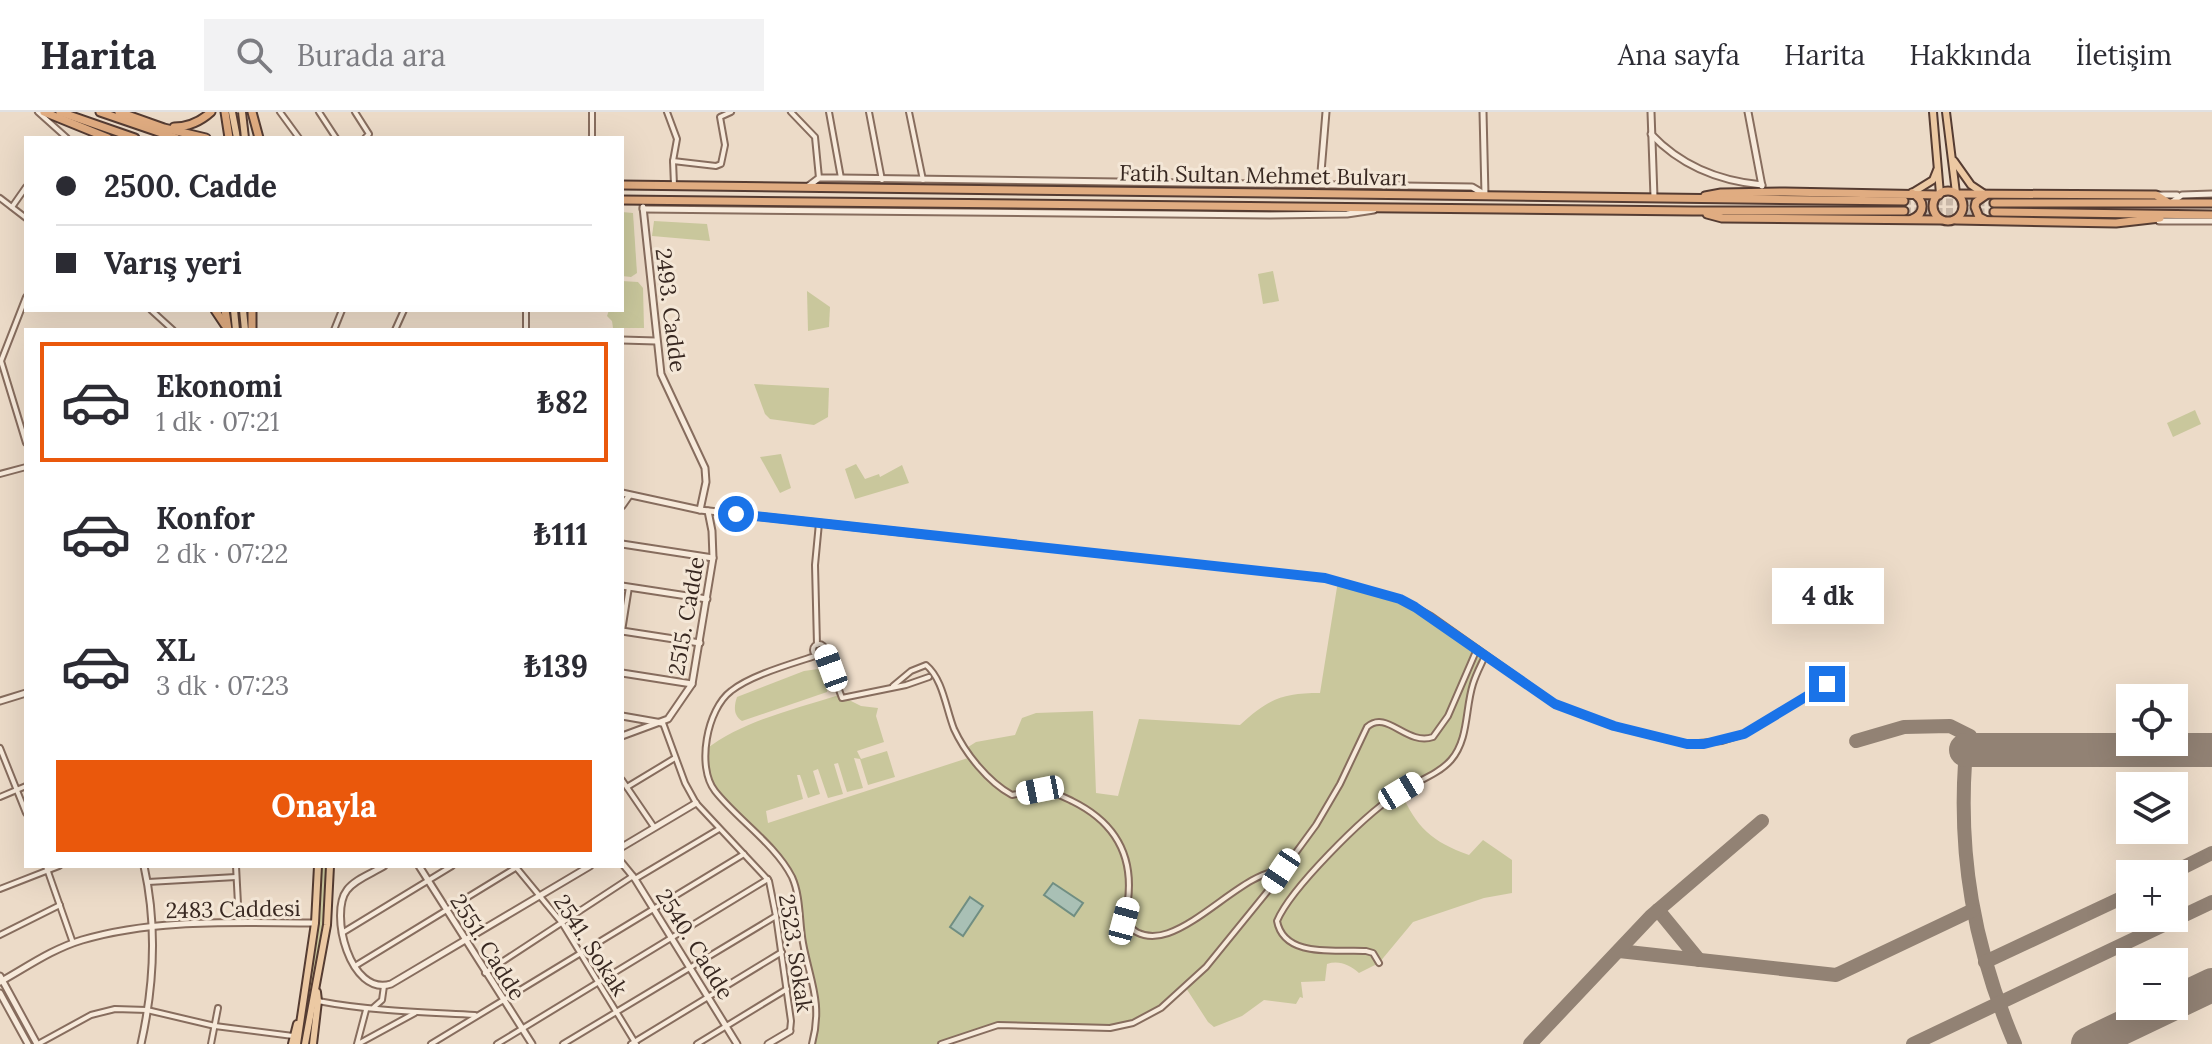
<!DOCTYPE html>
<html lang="tr">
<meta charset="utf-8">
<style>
:root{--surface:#fff;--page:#f2f2f3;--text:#2b2b33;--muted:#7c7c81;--line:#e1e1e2;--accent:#ea580c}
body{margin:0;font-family:Lora,serif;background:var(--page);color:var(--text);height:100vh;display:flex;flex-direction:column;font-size:30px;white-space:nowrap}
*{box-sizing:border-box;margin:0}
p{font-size:26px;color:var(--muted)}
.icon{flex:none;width:44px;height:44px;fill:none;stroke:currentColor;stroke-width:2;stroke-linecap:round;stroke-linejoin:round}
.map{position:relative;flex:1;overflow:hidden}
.drawer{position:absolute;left:24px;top:216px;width:600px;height:540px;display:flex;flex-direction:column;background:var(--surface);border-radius:0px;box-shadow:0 8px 32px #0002}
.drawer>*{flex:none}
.top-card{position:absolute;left:24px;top:24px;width:600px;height:176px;border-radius:0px;box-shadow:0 8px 32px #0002;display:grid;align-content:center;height:176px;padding:0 32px;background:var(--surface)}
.buttons{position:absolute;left:2116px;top:572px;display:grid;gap:16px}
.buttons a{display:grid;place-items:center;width:72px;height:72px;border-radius:0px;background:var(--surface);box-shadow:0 8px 32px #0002;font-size:40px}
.end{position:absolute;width:36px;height:36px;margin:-18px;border:10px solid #1a73e8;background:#fff;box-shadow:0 0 0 4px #fff}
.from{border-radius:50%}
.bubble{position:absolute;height:56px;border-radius:0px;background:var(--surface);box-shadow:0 8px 32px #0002;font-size:26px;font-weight:700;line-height:56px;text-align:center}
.car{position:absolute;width:24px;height:48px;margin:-24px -12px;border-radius:10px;box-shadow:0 0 6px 2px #0007;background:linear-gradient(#fff 24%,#345 0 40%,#fff 0 76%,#345 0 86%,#fff 0)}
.top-card b{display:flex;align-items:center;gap:28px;height:76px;font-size:30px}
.top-card b+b{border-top:2px solid var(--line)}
.top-card i{width:20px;height:20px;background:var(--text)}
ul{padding:14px 0 0;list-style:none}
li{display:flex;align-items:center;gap:24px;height:120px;margin:0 16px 12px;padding:0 16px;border:4px solid transparent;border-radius:0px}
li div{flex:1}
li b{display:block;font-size:30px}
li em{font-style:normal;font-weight:700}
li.on{border-color:var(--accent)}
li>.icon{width:72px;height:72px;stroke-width:1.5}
.button{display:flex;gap:16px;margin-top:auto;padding:16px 32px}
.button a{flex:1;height:92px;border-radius:0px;background:var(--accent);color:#fff;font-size:32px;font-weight:700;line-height:92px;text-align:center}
header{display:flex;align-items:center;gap:48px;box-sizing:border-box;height:112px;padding:0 40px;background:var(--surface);border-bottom:2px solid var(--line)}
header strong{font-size:38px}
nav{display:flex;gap:44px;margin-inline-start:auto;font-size:28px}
.search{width:560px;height:72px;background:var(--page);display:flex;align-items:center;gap:20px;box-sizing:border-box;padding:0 28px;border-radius:0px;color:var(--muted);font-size:30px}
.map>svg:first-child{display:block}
</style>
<header>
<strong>Harita</strong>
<div class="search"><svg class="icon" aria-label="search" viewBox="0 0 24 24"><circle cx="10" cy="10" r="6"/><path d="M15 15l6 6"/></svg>Burada ara</div>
<nav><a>Ana sayfa</a><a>Harita</a><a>Hakkında</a><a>İletişim</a></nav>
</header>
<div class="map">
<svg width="2212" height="932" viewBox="0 0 2212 932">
<rect width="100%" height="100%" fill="#ecdbc8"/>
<g fill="#c9c79c">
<polygon points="622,100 633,101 637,161 631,165 622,164"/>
<polygon points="654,109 707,112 710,129 652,124"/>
<polygon points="1273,159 1279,189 1263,192 1258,162"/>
<polygon points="622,169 638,170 643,176 644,216 613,216 612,209 607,204 609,198 622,198"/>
<polygon points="807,179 830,195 829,215 808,219"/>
<polygon points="754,272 829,276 828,305 814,313 770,307 765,302"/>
<polygon points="2195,298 2201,312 2173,325 2167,311"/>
<polygon points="781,342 791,376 780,381 760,345"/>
<polygon points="856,352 865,367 879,362 880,365 902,353 909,371 855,387 845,357"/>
<path d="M1338 469 1400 487 1431 504 1486 543 1473 571 1463 626 1451 649 1401 680C1416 715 1432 730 1469 743L1483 728 1512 748V781L1484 786 1413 810 1379 851 1359 861C1350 853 1339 848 1327 852L1325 869 1301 870 1303 886 1300 885 1296 892 1264 888 1242 904 1214 915 1208 910 1186 876 1161 896 1133 911 1110 916 998 913 941 932H812L818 903 791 764 706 667 705 638C744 608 793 598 839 583L861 594 878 596 876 604 884 630 857 639 861 647 887 639 895 665 868 673 860 647 854 646 863 676 847 680 838 651 834 652 843 682 828 686 818 657 813 659 820 682 808 686 800 663H797L803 687 766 699 768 711 971 645 965 637 976 630 1015 623 1022 606 1036 601 1093 599 1096 681 1118 684 1139 607 1240 613C1268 587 1282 581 1320 581Z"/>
<path d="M818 557 829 572 827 580 742 609C733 603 734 594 737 585L804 559Z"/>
<polygon points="322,754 326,754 325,795 304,932 299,932 320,805"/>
</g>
<g fill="#a9c0b5" stroke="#708e82" stroke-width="2">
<polygon points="1053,771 1083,791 1074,804 1044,783"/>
<polygon points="970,785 983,794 963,824 950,815"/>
</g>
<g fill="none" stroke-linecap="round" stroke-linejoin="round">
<g stroke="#928274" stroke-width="14">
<polyline points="1856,629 1904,615 1950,614 1970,624 1971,638"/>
<path d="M1966 638C1957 742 1974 836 2015 932"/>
<polyline points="2170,762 2212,741"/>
<polyline points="1658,798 1699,848"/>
<polyline points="1619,839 1836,863 1973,798"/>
<polyline points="1985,850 2130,782"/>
<polyline points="1530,932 1651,804 1762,709"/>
<polyline points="1913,932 2212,790"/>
</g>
<g stroke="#928274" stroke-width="34">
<polyline points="1966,638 2212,638"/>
<polyline points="2174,891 2212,873"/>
<polyline points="2088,932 2168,894"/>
</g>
<g stroke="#c8b7a7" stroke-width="7" stroke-dasharray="7 3.5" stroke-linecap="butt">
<polyline points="1904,89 1994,91"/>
<polyline points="1904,99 1994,100"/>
</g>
<g stroke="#876d5e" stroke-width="8">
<g id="minor">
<polyline points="38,0 67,26"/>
<polyline points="280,0 299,26"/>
<polyline points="319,0 336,26"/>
<polyline points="355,0 369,22 365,26"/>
<polyline points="592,0 592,26"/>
<polyline points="667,0 677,27 673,49 674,73"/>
<polyline points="791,0 815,25 819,66"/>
<polyline points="829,0 841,66"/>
<polyline points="869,0 882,68"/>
<polyline points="909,0 923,68"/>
<polyline points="673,49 716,54 721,52 725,33 720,5 731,0"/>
<polyline points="0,86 26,106"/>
<polyline points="12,95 26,75"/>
<polyline points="26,185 1,249 26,331"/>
<polyline points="151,198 173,218"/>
<polyline points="334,218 342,198"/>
<polyline points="395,218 404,198"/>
<polyline points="526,218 526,198"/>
<polyline points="0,362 26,355"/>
<polyline points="928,423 1325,466 1400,487 1431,504 1555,592 1614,614 1687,632 1722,629 1744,622 1845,561"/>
<polyline points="622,519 629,475"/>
<circle cx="819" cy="538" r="6"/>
<polyline points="817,533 815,453 819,411"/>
<polyline points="825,540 842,586 906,573 929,565"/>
<path d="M893 574 911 559 926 553C943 567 946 597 954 617 965 641 988 670 1012 683 1022 681 1033 678 1043 678 1053 679 1063 685 1072 689 1123 714 1138 755 1124 809 1165 862 1235 758 1281 759"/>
<polyline points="663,611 685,671 696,691 769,769 776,804 791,909 790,919"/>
<polyline points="0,636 26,701"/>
<polyline points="622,668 654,715"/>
<polyline points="627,675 675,646"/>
<polyline points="0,685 26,674"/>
<polyline points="46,754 73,831"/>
<polyline points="236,754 239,811"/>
<polyline points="515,754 562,811 636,932"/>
<polyline points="635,767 719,717"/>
<polyline points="148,770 236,765"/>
<polyline points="0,777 59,754"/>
<polyline points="342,821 452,754"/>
<polyline points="0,823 60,793"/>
<path d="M1379 851 1373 841 1366 839C1338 837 1284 847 1277 809 1291 776 1363 705 1394 684 1411 671 1437 664 1451 648 1469 627 1465 597 1473 572 1476 562 1481 553 1485 544"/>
<polyline points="355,854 517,755"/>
<polyline points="485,861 633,764"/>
<path d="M318 889C370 899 422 900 475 903"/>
<polyline points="374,895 382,888 384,874"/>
<polyline points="38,932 91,903 115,897 147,898 215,914 293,924"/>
<polyline points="211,932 218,896"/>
<polyline points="357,932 366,898"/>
<polyline points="358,932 415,901"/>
<polyline points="431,932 744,742"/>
<polyline points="497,932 768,767"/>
<polyline points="563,932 776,804"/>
<polyline points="631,932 782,840"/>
<polyline points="697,932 787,877"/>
<path d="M812 932C823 891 810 869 803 831 799 810 801 785 792 765 775 732 738 708 715 679 696 655 707 597 731 579 751 563 791 552 815 544"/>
<path d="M941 932 998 913 1110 916 1133 911 1161 896 1206 855 1267 780 1316 713 1340 672 1367 615C1387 597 1406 634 1433 625L1448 604 1477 537"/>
</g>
</g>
<g stroke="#876d5e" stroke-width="9">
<g id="tertiary">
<polyline points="1483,0 1485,83"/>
<polyline points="1651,0 1654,85"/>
<polyline points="1748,0 1762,74"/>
<path d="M1651 22C1681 54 1719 69 1762 73"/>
<polyline points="1320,72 1326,0"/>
<polyline points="807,75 819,66 841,66 1472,75 1484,82"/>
<polyline points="2155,83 2177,83"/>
<polyline points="2172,90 2182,83 2212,82"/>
<polyline points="643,95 661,262 705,356 706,370 700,398"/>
<polyline points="643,97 1270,103 1347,102 1374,98"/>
<polyline points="2159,109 2212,109"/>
<polyline points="622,228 656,229"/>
<polyline points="622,381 700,398 928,423"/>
<polyline points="622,394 629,384"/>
<polyline points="622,432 713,446"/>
<polyline points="622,474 707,487"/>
<polyline points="622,519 700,531"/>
<polyline points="622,561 692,572"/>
<polyline points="0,589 26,581"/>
<polyline points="622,604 662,611"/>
<polyline points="622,624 668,607 692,572 713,446 712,419 708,399"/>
<polyline points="622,735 696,691"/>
<polyline points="622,751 635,767 737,932"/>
<path d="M384 754C373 761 355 767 347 778 329 801 350 885 391 872L590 754"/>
<polyline points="419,754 532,932"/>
<polyline points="0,864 37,932"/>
<path d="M0 870C27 855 52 837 82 828 156 806 238 811 315 811"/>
<polyline points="0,881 28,932"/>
<path d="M141 932C154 874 157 812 144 754"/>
<polyline points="768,932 790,919"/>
</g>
</g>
<g stroke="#553c32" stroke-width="10">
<g id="primary">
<polyline points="232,0 237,26"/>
<polyline points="1933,0 1940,82"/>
<polyline points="1946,0 1956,81"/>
<polyline points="1954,49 1971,73 1983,81"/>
<polyline points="1912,81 1933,68 1937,58"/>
<polyline points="234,198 236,218"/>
<polyline points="243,198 245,218"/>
<polyline points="292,932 297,912"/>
<polyline points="297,932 315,811 318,754"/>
<polyline points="305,932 327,813 330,754"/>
<polyline points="313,932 318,889 317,880"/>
</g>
</g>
<g stroke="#553c32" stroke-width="11">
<g id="trunk">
<polyline points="44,0 108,26"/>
<polyline points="60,0 135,26"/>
<polyline points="100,0 176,26"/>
<polyline points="119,0 164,16 206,26"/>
<polyline points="225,0 229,26"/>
<polyline points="252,0 259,26"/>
<path d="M174 15C189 15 200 10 211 0"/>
<polyline points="622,73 1904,89"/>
<circle cx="1948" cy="94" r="15"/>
<path d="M1912 81C1925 88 1926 101 1912 107"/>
<polyline points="1958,82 2156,83 2167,90"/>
<polyline points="1705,84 1721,81 1785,80 1939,83"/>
<polyline points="622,88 1693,99 1904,99"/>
<polyline points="1994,91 2212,91"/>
<polyline points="1994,100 2212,103"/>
<polyline points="1707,102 1722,106 1941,108"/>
<polyline points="1956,108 2116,111 2160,106"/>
<polyline points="1985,108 1979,105 1975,95 1976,90 1986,83"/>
<polyline points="215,198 225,213"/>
<polyline points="225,198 228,218"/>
<polyline points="252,218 252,198"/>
</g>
</g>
<use href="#minor" stroke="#f7eadb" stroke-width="4"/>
<use href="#tertiary" stroke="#f7eadb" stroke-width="5"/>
<use href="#primary" stroke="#ecc9a3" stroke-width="6"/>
<use href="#trunk" stroke="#e0ac81" stroke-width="7"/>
<g stroke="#553c32" stroke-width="10" stroke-linecap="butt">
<polyline id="primary-bridge" points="242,0 245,26"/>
</g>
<use href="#primary-bridge" stroke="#ecc9a3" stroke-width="6"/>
</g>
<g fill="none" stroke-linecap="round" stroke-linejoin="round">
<polyline stroke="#1a73e8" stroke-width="10" points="736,402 1325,466 1400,487 1415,495 1555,592 1614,614 1687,632 1704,632 1744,622 1827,572"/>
</g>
<g text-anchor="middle" stroke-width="6" stroke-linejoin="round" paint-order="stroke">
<g font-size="22" fill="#382821" stroke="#f4e7d7">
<text transform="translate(1263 63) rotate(1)" y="8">Fatih Sultan Mehmet Bulvarı</text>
<text transform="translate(671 198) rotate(83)" y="8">2493. Cadde</text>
<text transform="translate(686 504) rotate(-80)" y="8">2515. Cadde</text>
<text transform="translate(233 797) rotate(-1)" y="8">2483 Caddesi</text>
<text transform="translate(695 832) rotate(58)" y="8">2540. Cadde</text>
<text transform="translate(591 833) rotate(57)" y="8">2541. Sokak</text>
<text transform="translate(488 835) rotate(58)" y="8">2551. Cadde</text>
<text transform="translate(796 841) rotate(81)" y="8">2523. Sokak</text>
</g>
</g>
</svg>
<div class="buttons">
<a><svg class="icon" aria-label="locate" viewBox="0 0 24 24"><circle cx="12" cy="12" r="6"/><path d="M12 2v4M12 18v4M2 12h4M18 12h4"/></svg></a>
<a><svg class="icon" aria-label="layers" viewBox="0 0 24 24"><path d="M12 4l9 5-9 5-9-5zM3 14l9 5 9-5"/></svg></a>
<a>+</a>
<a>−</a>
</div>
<i class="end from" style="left:736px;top:402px"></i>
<i class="end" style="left:1827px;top:572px"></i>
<div class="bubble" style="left:1772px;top:456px;width:112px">4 dk</div>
<i class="car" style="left:831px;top:556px;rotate:340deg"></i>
<i class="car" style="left:1040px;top:678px;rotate:259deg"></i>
<i class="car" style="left:1401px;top:679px;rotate:59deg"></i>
<i class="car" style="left:1281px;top:759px;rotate:214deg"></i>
<i class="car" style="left:1124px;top:809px;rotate:15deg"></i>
<div class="top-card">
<b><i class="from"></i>2500. Cadde</b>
<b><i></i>Varış yeri</b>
</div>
<section class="drawer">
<ul>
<li class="on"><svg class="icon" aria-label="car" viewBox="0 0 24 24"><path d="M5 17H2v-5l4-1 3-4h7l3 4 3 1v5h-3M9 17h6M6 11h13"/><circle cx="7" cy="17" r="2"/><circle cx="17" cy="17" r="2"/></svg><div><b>Ekonomi</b><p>1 dk · 07:21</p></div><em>₺82</em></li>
<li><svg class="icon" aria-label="car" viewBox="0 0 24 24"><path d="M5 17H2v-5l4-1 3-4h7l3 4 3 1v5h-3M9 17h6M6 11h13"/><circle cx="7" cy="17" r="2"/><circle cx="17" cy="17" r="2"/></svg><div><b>Konfor</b><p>2 dk · 07:22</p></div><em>₺111</em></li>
<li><svg class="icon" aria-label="car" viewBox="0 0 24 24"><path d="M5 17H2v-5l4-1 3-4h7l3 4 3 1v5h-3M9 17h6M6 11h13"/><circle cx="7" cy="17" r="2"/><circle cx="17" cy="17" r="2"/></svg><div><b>XL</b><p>3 dk · 07:23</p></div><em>₺139</em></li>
</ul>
<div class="button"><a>Onayla</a></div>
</section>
</div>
